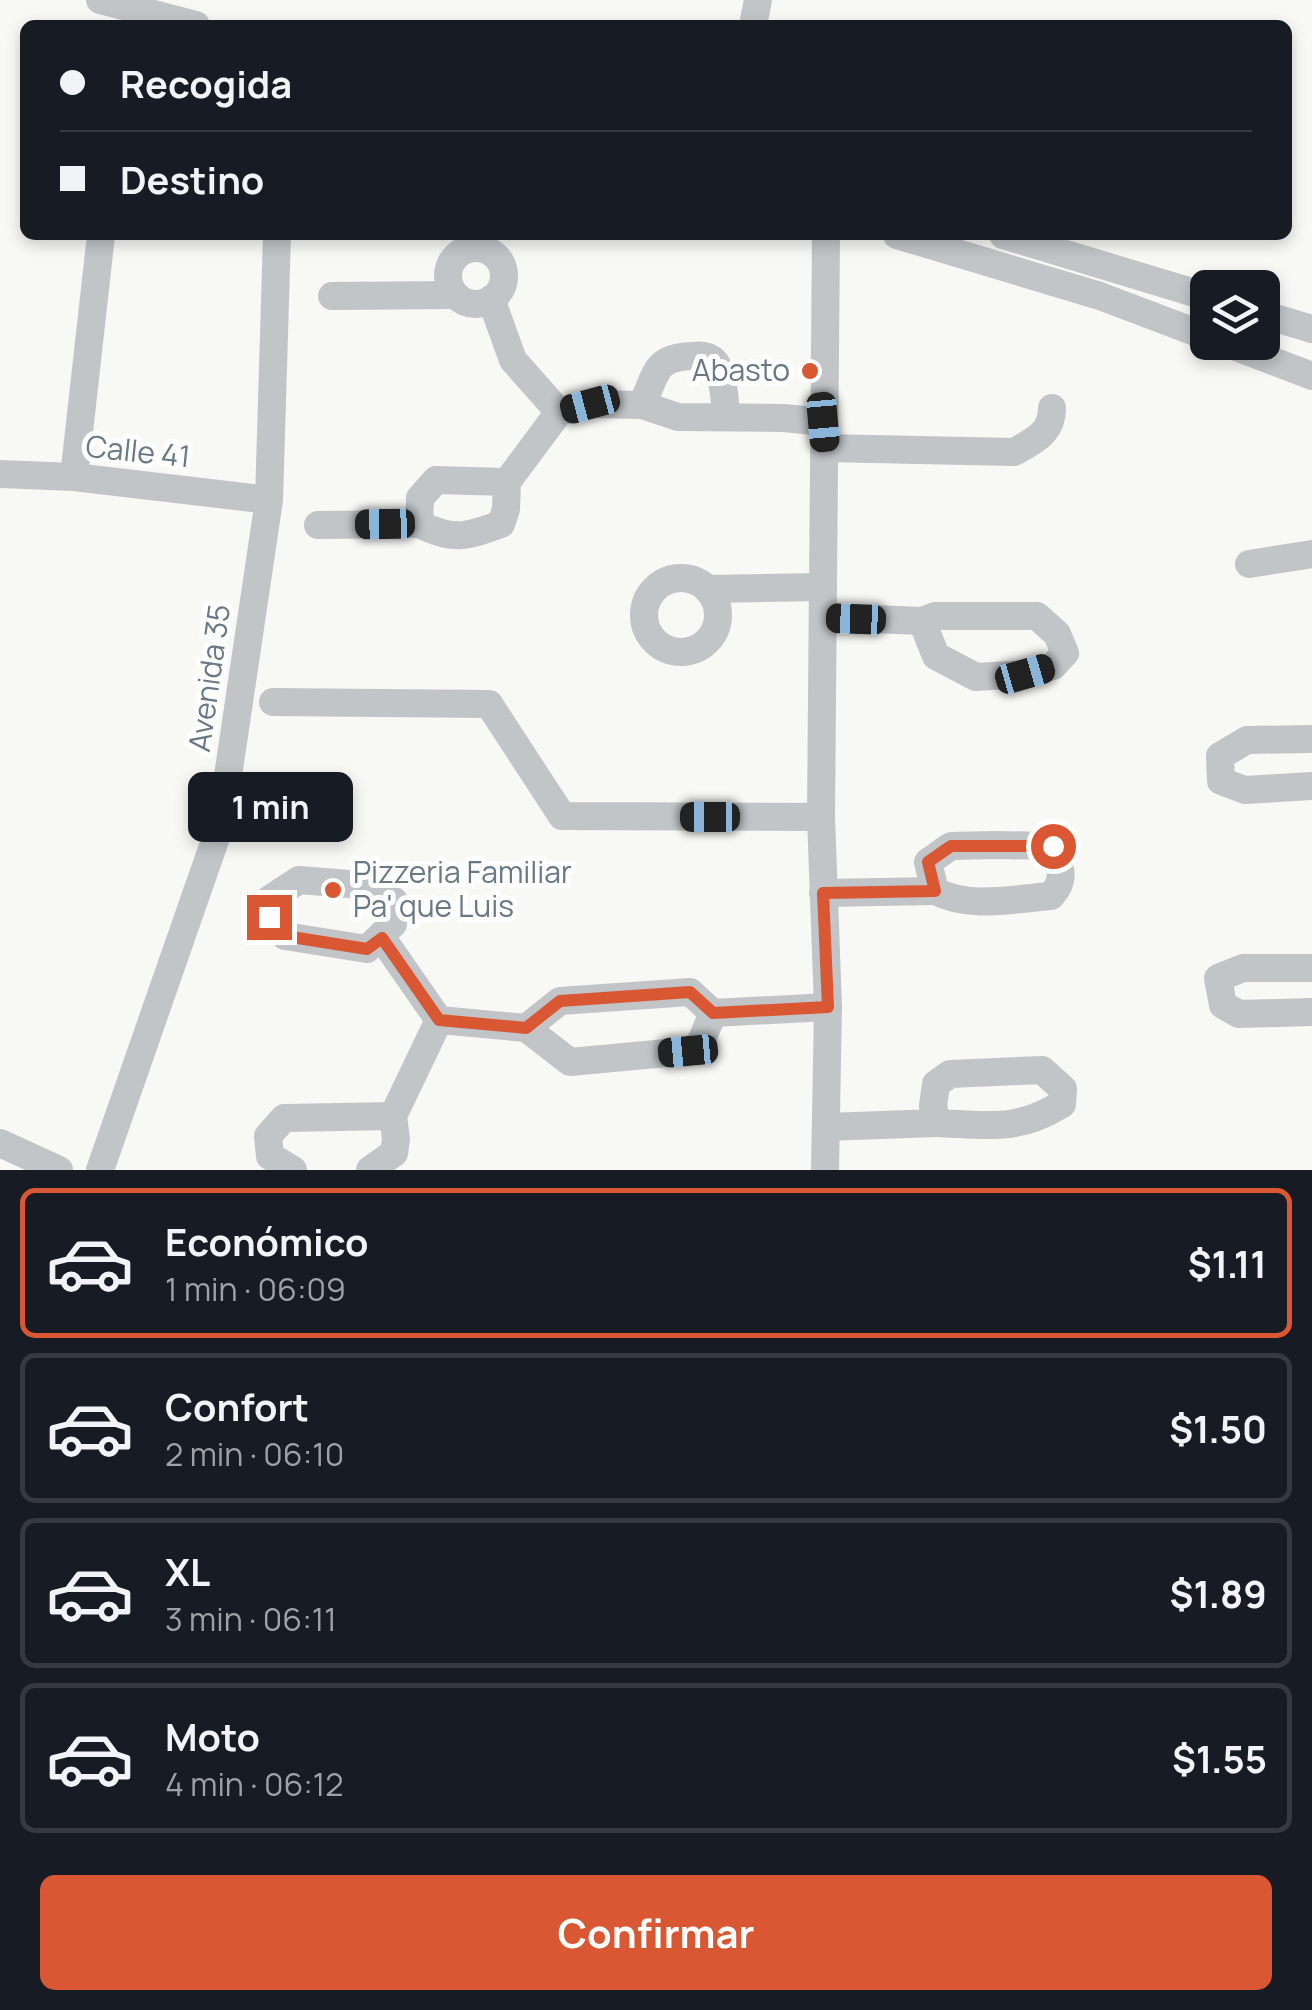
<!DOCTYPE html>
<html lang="es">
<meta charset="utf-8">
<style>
:root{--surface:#171b24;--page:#242831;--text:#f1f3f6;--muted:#9ea1a6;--line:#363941;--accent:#d95733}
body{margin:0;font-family:Manrope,sans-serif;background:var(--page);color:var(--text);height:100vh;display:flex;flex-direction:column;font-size:38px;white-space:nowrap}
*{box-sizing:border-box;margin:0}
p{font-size:32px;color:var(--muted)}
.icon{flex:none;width:55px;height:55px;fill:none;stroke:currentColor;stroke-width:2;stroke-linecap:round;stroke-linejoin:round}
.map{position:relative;height:1170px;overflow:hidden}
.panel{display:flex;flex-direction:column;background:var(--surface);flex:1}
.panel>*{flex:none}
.guide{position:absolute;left:20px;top:20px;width:1272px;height:220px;border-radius:15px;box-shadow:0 5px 15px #0003;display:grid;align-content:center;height:220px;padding:0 40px;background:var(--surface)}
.controls{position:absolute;left:1190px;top:270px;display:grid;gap:20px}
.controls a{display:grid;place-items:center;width:90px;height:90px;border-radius:15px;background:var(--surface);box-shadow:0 5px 15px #0003;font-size:50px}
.end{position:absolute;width:45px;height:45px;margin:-22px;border:12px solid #d95733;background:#fff;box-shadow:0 0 0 5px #fff}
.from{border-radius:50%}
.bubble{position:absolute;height:70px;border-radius:15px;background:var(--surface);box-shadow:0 5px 15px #0003;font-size:32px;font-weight:700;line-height:70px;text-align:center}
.car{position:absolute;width:30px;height:60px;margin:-30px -15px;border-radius:12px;box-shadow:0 0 8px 2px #0007;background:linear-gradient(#222 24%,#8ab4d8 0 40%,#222 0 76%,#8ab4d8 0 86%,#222 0)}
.guide b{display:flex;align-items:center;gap:35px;height:95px;font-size:38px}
.guide b+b{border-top:2px solid var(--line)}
.guide i{width:25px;height:25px;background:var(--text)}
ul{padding:18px 0 0;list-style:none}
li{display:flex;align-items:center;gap:30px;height:150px;margin:0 20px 15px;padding:0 20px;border:5px solid var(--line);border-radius:15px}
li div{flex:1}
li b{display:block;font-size:38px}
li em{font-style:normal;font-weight:700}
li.selected{border-color:var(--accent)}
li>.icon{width:90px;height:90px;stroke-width:1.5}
.cta{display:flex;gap:20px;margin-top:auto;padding:20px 40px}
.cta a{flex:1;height:115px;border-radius:15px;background:var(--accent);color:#fff;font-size:40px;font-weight:700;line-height:115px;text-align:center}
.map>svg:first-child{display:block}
</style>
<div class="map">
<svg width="1312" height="1170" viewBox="0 0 1312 1170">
<rect width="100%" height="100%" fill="#f8f8f5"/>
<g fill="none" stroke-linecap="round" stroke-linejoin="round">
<g stroke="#c1c5c8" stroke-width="28">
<polyline points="100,0 196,25"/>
<polyline points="753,25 758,0"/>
<polyline points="897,235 1100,296 1208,337"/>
<polyline points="1003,235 1208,297"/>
<circle cx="476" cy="276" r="28"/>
<polyline points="332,296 455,295"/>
<polyline points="491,299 513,360 559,412 589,404 642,405 678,417 784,418 823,422"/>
<polyline points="1262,314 1312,329"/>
<polyline points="1223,342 1312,376"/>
<path d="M642 405C657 373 654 357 693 356 701 355 709 355 715 362 724 374 724 401 727 416"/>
<path d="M825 448 1014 452C1034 441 1052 433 1052 408"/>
<polyline points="0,474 74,477 269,500"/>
<polyline points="74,477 101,235"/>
<path d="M507 482 436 480 420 498 419 524C453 541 466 537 501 524L506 509 507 482 559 412"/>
<polyline points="318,525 419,524"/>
<polyline points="1249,564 1312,554"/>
<circle cx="681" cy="615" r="37"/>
<polyline points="707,589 823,587"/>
<polygon points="935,616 1037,616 1057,634 1065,653 1053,666 1025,674 976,677 936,656 922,621"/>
<polyline points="823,617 922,621"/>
<polyline points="273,702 489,704 562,816 821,817"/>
<polyline points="1312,739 1247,740 1220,756 1221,781 1245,790 1312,786"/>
<path d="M995 845 1053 846C1060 866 1067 879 1051 896 1013 899 969 909 935 891L928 862 951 846Z"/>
<polygon points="299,880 374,886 394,901 393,924 367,949 285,936 269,917 270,899"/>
<polyline points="823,893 935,891"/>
<polyline points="1312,968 1243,968 1218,978 1223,1005 1239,1014 1312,1012"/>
<polygon points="690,992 713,1013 700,1044 688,1051 570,1062 526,1028 560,1001"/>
<polyline points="713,1013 828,1007"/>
<polyline points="439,1020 526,1028"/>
<path d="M1042 1070 1063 1089 1062 1104C1017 1132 988 1125 937 1123L933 1106 936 1084 950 1074Z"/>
<polyline points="826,1127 937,1123"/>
<polyline points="0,1143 59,1170"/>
<polyline points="100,1170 221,823 269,500 277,235"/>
<polyline points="293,1170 270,1156 268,1136 284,1118 393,1116"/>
<polyline points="370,1170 394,1153 396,1139 393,1116 439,1020 382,938"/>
<polyline points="825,1170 828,1007 821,817 826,235"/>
</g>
</g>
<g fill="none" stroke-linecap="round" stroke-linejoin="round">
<polyline stroke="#d95733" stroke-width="12" points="269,917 285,936 367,949 382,938 439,1020 526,1028 560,1001 690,992 713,1013 828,1007 823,893 935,891 928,862 951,846 1053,846"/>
</g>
<g fill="#d95733" stroke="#fff" stroke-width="4">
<circle cx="810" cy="371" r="10"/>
<circle cx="333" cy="890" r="10"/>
</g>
<g text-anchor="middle" stroke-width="10" stroke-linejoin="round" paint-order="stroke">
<g font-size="30" fill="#687884" stroke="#fff" text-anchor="end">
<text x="790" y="381">Abasto</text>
<text x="353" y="883" text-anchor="start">Pizzeria Familiar<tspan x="353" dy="34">Pa' que Luis</tspan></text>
</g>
<g font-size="30" fill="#687884" stroke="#fff">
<text transform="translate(138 452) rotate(6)" y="10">Calle 41</text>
<text transform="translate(210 678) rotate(-82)" y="10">Avenida 35</text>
</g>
</g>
</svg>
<div class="controls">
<a><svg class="icon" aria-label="layers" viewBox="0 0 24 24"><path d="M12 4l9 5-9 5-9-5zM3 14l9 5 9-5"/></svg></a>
</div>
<i class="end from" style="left:1053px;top:846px"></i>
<i class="end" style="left:269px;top:917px"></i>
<div class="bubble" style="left:188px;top:772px;width:165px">1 min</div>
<i class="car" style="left:590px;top:404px;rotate:255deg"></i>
<i class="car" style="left:823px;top:422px;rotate:175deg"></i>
<i class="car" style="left:385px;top:524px;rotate:269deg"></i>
<i class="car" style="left:856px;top:619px;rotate:272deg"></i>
<i class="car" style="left:1025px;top:674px;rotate:74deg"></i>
<i class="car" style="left:710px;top:817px;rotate:270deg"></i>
<i class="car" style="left:688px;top:1051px;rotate:265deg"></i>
<div class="guide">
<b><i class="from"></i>Recogida</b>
<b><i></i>Destino</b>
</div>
</div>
<section class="panel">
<ul>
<li class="selected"><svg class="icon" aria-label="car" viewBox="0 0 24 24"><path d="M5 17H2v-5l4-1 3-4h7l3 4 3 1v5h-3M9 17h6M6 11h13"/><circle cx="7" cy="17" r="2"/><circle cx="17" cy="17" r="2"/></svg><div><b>Económico</b><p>1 min · 06:09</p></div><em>$1.11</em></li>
<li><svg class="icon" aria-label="car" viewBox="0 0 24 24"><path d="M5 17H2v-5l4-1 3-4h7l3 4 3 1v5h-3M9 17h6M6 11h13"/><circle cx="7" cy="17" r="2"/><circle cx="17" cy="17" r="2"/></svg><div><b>Confort</b><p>2 min · 06:10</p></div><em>$1.50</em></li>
<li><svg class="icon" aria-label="car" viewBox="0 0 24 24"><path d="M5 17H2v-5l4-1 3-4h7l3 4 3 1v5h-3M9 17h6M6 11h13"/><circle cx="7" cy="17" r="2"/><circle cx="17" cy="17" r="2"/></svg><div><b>XL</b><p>3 min · 06:11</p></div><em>$1.89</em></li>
<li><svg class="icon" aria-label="car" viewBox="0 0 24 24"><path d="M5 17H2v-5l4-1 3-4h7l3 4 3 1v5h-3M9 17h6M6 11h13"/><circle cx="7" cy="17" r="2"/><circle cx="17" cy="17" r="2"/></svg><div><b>Moto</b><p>4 min · 06:12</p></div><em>$1.55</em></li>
</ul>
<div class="cta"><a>Confirmar</a></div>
</section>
